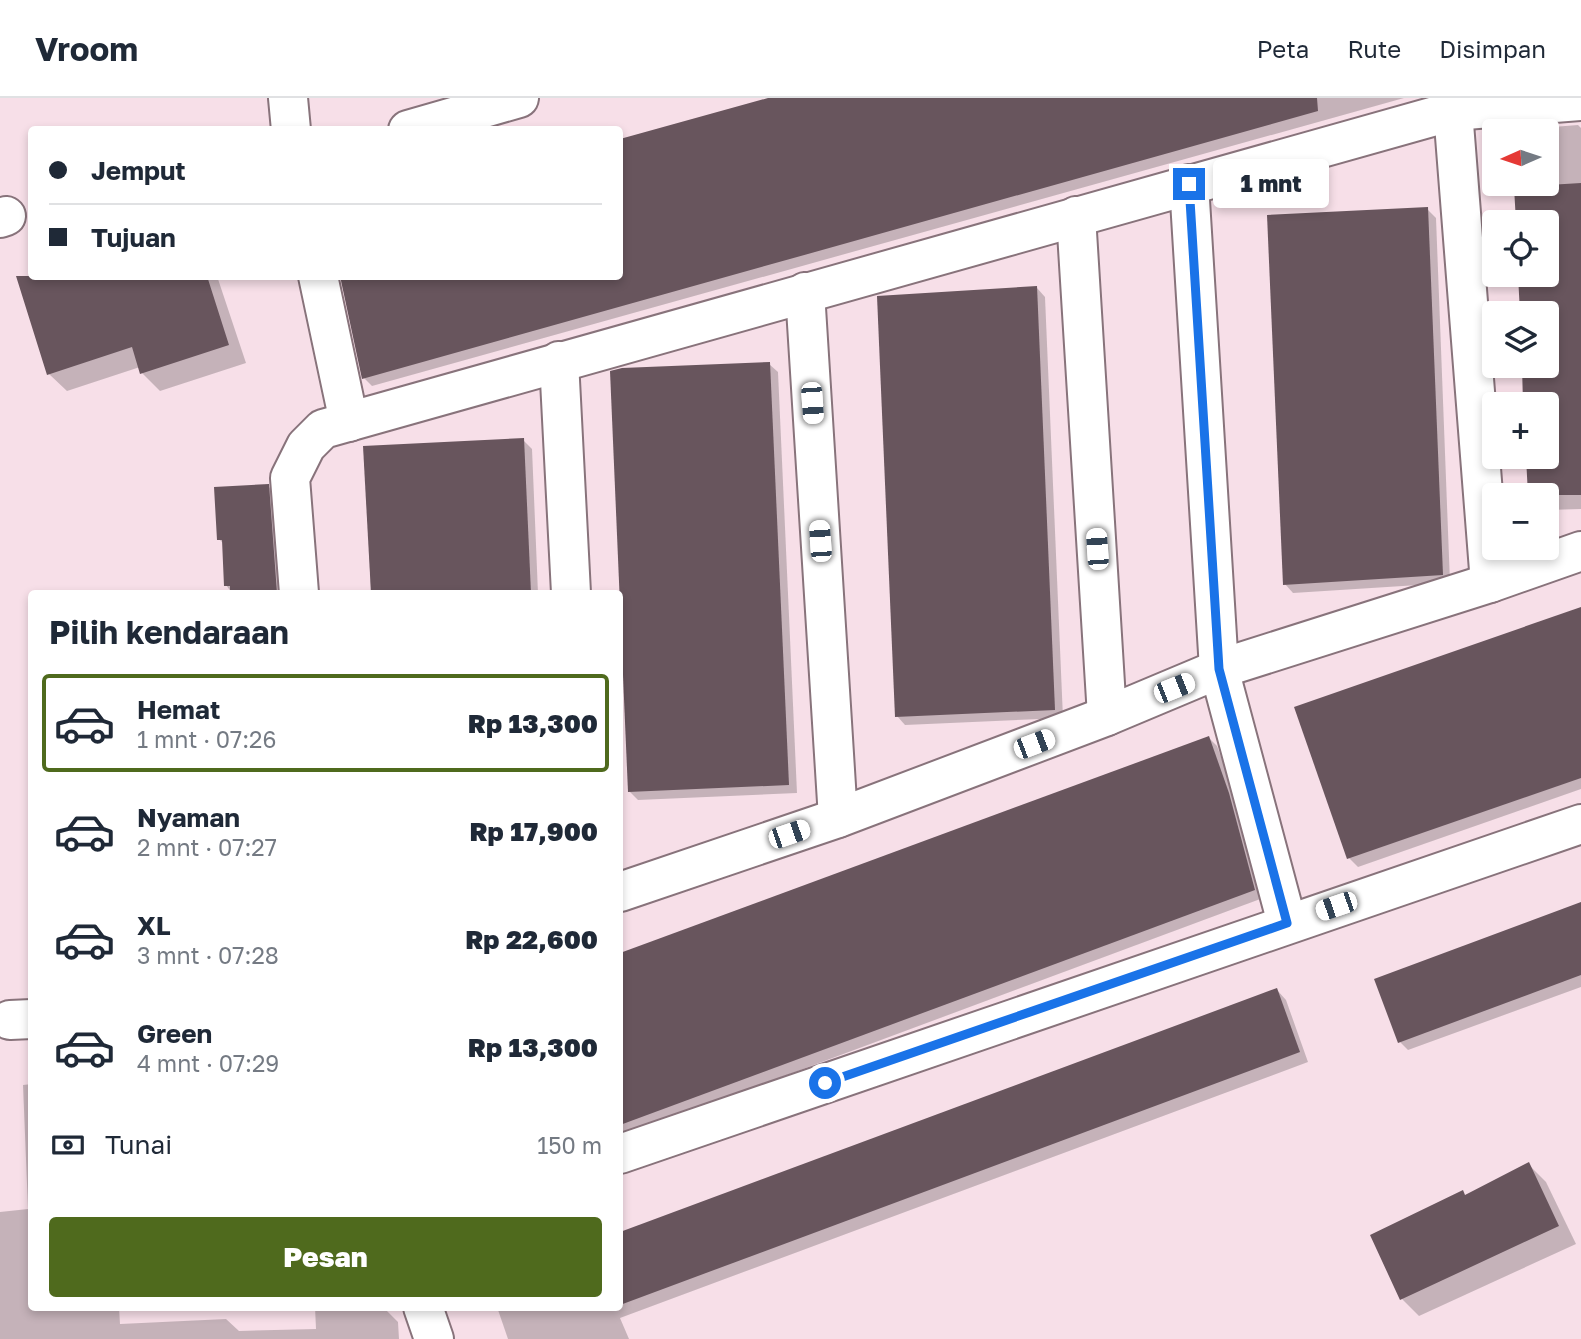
<!DOCTYPE html>
<html lang="id">
<meta charset="utf-8">
<style>
:root{--surface:#fff;--page:#f2f2f3;--text:#1f2937;--muted:#747a83;--line:#e0e1e3;--accent:#4f6a1d}
body{margin:0;font-family:"Golos Text",sans-serif;background:var(--page);color:var(--text);height:100vh;display:flex;flex-direction:column;font-size:26px;white-space:nowrap}
*{box-sizing:border-box;margin:0}
p{font-size:23px;color:var(--muted)}
.icon{flex:none;width:38px;height:38px;fill:none;stroke:currentColor;stroke-width:2;stroke-linecap:round;stroke-linejoin:round}
.map{position:relative;flex:1;overflow:hidden}
.drawer{position:absolute;left:28px;top:492px;width:595px;height:721px;display:flex;flex-direction:column;background:var(--surface);border-radius:7px;box-shadow:0 4px 10px #0003}
.drawer>*{flex:none}
.banner{position:absolute;left:28px;top:28px;width:595px;height:154px;border-radius:7px;box-shadow:0 4px 10px #0003;display:grid;align-content:center;height:154px;padding:0 21px;background:var(--surface)}
.needle{width:46px;rotate:267deg}
.fabs{position:absolute;left:1482px;top:21px;display:grid;gap:14px}
.fabs a{display:grid;place-items:center;width:77px;height:77px;border-radius:7px;background:var(--surface);box-shadow:0 4px 10px #0003;font-size:35px}
.end{position:absolute;width:32px;height:32px;margin:-16px;border:9px solid #1a73e8;background:#fff;box-shadow:0 0 0 4px #fff}
.from{border-radius:50%}
.bubble{position:absolute;height:49px;border-radius:7px;background:var(--surface);box-shadow:0 4px 10px #0003;font-size:23px;font-weight:800;line-height:49px;text-align:center}
.car{position:absolute;width:21px;height:42px;margin:-21px -10px;border-radius:9px;box-shadow:0 0 5px 2px #0007;background:linear-gradient(#fff 24%,#345 0 40%,#fff 0 76%,#345 0 86%,#fff 0)}
.banner b{display:flex;align-items:center;gap:24px;height:66px;font-size:26px}
.banner b+b{border-top:2px solid var(--line)}
.banner i{width:18px;height:18px;background:var(--text)}
ul{padding:0;list-style:none}
li{display:flex;align-items:center;gap:21px;height:98px;margin:0 14px 10px;padding:0 7px;border:4px solid transparent;border-radius:7px}
li div{flex:1}
li b{display:block;font-size:26px}
li em{font-style:normal;font-weight:800}
li.active{border-color:var(--accent)}
li>.icon{width:63px;height:63px;stroke-width:1.5}
h2{padding:0 21px;font-size:32px;line-height:84px}
.pay{display:flex;align-items:center;gap:18px;height:77px;padding:0 21px;font-size:26px}
.pay p{margin-inline-start:auto}
.primary-button{display:flex;gap:14px;margin-top:auto;padding:14px 21px}
.primary-button a{flex:1;height:80px;border-radius:7px;background:var(--accent);color:#fff;font-size:28px;font-weight:800;line-height:80px;text-align:center}
header{display:flex;align-items:center;gap:42px;box-sizing:border-box;height:98px;padding:0 35px;background:var(--surface);border-bottom:2px solid var(--line)}
header strong{font-size:33px}
nav{display:flex;gap:38px;margin-inline-start:auto;font-size:24px}
.map>svg:first-child{display:block}
</style>
<header>
<strong>Vroom</strong>
<nav><a>Peta</a><a>Rute</a><a>Disimpan</a></nav>
</header>
<div class="map">
<svg width="1581" height="1241" viewBox="0 0 1581 1241">
<rect width="100%" height="100%" fill="#f7dfe8"/>
<g fill="#0003">
<polygon points="774,0 1404,0 372,288 364,280 620,178 620,43"/>
<polygon points="1578,27 1581,30 1581,411 1547,412 1547,397 1529,397 1528,359 1547,359 1547,306 1526,306 1524,268 1547,268 1547,215 1522,215 1520,177 1547,177 1547,124 1518,124 1516,86 1547,86 1547,33 1514,32"/>
<polygon points="1427,111 1436,120 1450,485 1293,495 1285,486"/>
<polygon points="32,177 217,178 246,265 160,293 142,275 140,269 67,293 49,276 18,181"/>
<polygon points="1037,190 1045,199 1063,620 905,627 897,618"/>
<polygon points="769,266 778,274 797,695 638,702 630,694"/>
<polygon points="523,342 532,351 538,495 371,495 365,350"/>
<polygon points="268,388 277,397 284,495 232,495 226,487 224,446 219,441"/>
<polygon points="1581,511 1581,691 1358,769 1349,760"/>
<polygon points="1209,640 1217,648 1238,705 1263,800 620,1039 620,857"/>
<polygon points="1581,806 1581,889 1408,952 1400,944"/>
<polygon points="1277,892 1286,902 1308,964 620,1220 629,1241 508,1241 497,1209 620,1209 620,1136"/>
<polygon points="32,986 32,1209 119,1209 120,1226 226,1221 239,1233 316,1231 315,1209 383,1209 398,1224 399,1241 0,1241 0,1114 28,1111 23,987"/>
<polygon points="1529,1067 1546,1084 1576,1146 1419,1218 1402,1201 1466,1098"/>
</g>
<g fill="#68555d">
<polygon points="768,0 1317,0 1318,13 362,281 340,178 620,178 620,41"/>
<polygon points="1581,85 1581,397 1528,397 1526,359 1547,359 1547,306 1523,306 1522,268 1547,268 1547,215 1520,215 1518,177 1547,177 1547,124 1516,124 1514,89"/>
<polygon points="1428,109 1443,477 1283,487 1267,117"/>
<polygon points="16,178 207,178 229,247 140,276 132,249 47,277"/>
<polygon points="1037,188 1055,612 895,619 877,198"/>
<polygon points="770,264 789,687 628,694 610,273 622,270"/>
<polygon points="524,340 531,495 371,495 363,348"/>
<polygon points="269,386 277,495 230,495 230,488 224,488 222,442 217,442 214,389"/>
<polygon points="1581,509 1581,680 1347,761 1294,609"/>
<polygon points="1209,638 1229,695 1255,792 620,1027 620,855"/>
<polygon points="1581,804 1581,877 1398,945 1374,881"/>
<polygon points="1277,890 1300,954 620,1207 620,1134"/>
<polygon points="1529,1064 1559,1128 1400,1202 1370,1137 1463,1092 1465,1097"/>
</g>
<g fill="none" stroke-linecap="round" stroke-linejoin="round">
<g stroke="#88737b" stroke-width="42">
<g id="minor">
<polyline points="288,0 291,32"/>
<polyline points="1452,0 1490,485"/>
<polyline points="408,32 519,0"/>
<polyline points="1189,86 1219,571 1287,825"/>
<polyline points="1076,118 1107,618"/>
<polyline points="0,120 6,118"/>
<polyline points="318,178 349,324"/>
<polyline points="805,194 838,720"/>
<polyline points="559,263 571,495"/>
<polyline points="299,495 290,380 306,348 323,331 1453,13 1581,3"/>
<polyline points="620,794 838,720 1107,618 1219,571 1490,485 1581,453"/>
<polyline points="10,922 32,921"/>
<polyline points="620,1056 1581,726"/>
<polyline points="423,1209 434,1241"/>
</g>
</g>
<use href="#minor" stroke="#fff" stroke-width="38"/>
</g>
<g fill="none" stroke-linecap="round" stroke-linejoin="round">
<polyline stroke="#1a73e8" stroke-width="9" points="825,985 1287,825 1219,571 1189,86"/>
</g>
</svg>
<div class="fabs">
<a><svg class="needle" viewBox="-14 -14 28 28"><path d="M0-13l5 13h-10z" fill="#e53935"/><path d="M0 13l5-13h-10z" fill="#747a83"/></svg></a>
<a><svg class="icon" aria-label="locate" viewBox="0 0 24 24"><circle cx="12" cy="12" r="6"/><path d="M12 2v4M12 18v4M2 12h4M18 12h4"/></svg></a>
<a><svg class="icon" aria-label="layers" viewBox="0 0 24 24"><path d="M12 4l9 5-9 5-9-5zM3 14l9 5 9-5"/></svg></a>
<a>+</a>
<a>−</a>
</div>
<i class="end from" style="left:825px;top:985px"></i>
<i class="end" style="left:1189px;top:86px"></i>
<div class="bubble" style="left:1213px;top:61px;width:116px">1 mnt</div>
<i class="car" style="left:812px;top:305px;rotate:176deg"></i>
<i class="car" style="left:820px;top:443px;rotate:356deg"></i>
<i class="car" style="left:1097px;top:451px;rotate:356deg"></i>
<i class="car" style="left:1174px;top:590px;rotate:68deg"></i>
<i class="car" style="left:1034px;top:646px;rotate:69deg"></i>
<i class="car" style="left:789px;top:736px;rotate:71deg"></i>
<i class="car" style="left:1336px;top:808px;rotate:251deg"></i>
<div class="banner">
<b><i class="from"></i>Jemput</b>
<b><i></i>Tujuan</b>
</div>
<section class="drawer">
<h2>Pilih kendaraan</h2>
<ul>
<li class="active"><svg class="icon" aria-label="car" viewBox="0 0 24 24"><path d="M5 17H2v-5l4-1 3-4h7l3 4 3 1v5h-3M9 17h6M6 11h13"/><circle cx="7" cy="17" r="2"/><circle cx="17" cy="17" r="2"/></svg><div><b>Hemat</b><p>1 mnt · 07:26</p></div><em>Rp 13,300</em></li>
<li><svg class="icon" aria-label="car" viewBox="0 0 24 24"><path d="M5 17H2v-5l4-1 3-4h7l3 4 3 1v5h-3M9 17h6M6 11h13"/><circle cx="7" cy="17" r="2"/><circle cx="17" cy="17" r="2"/></svg><div><b>Nyaman</b><p>2 mnt · 07:27</p></div><em>Rp 17,900</em></li>
<li><svg class="icon" aria-label="car" viewBox="0 0 24 24"><path d="M5 17H2v-5l4-1 3-4h7l3 4 3 1v5h-3M9 17h6M6 11h13"/><circle cx="7" cy="17" r="2"/><circle cx="17" cy="17" r="2"/></svg><div><b>XL</b><p>3 mnt · 07:28</p></div><em>Rp 22,600</em></li>
<li><svg class="icon" aria-label="car" viewBox="0 0 24 24"><path d="M5 17H2v-5l4-1 3-4h7l3 4 3 1v5h-3M9 17h6M6 11h13"/><circle cx="7" cy="17" r="2"/><circle cx="17" cy="17" r="2"/></svg><div><b>Green</b><p>4 mnt · 07:29</p></div><em>Rp 13,300</em></li>
</ul>
<div class="pay"><svg class="icon" aria-label="cash" viewBox="0 0 24 24"><path d="M3 7h18v10H3z"/><circle cx="12" cy="12" r="2"/></svg>Tunai<p>150 m</p></div>
<div class="primary-button"><a>Pesan</a></div>
</section>
</div>
